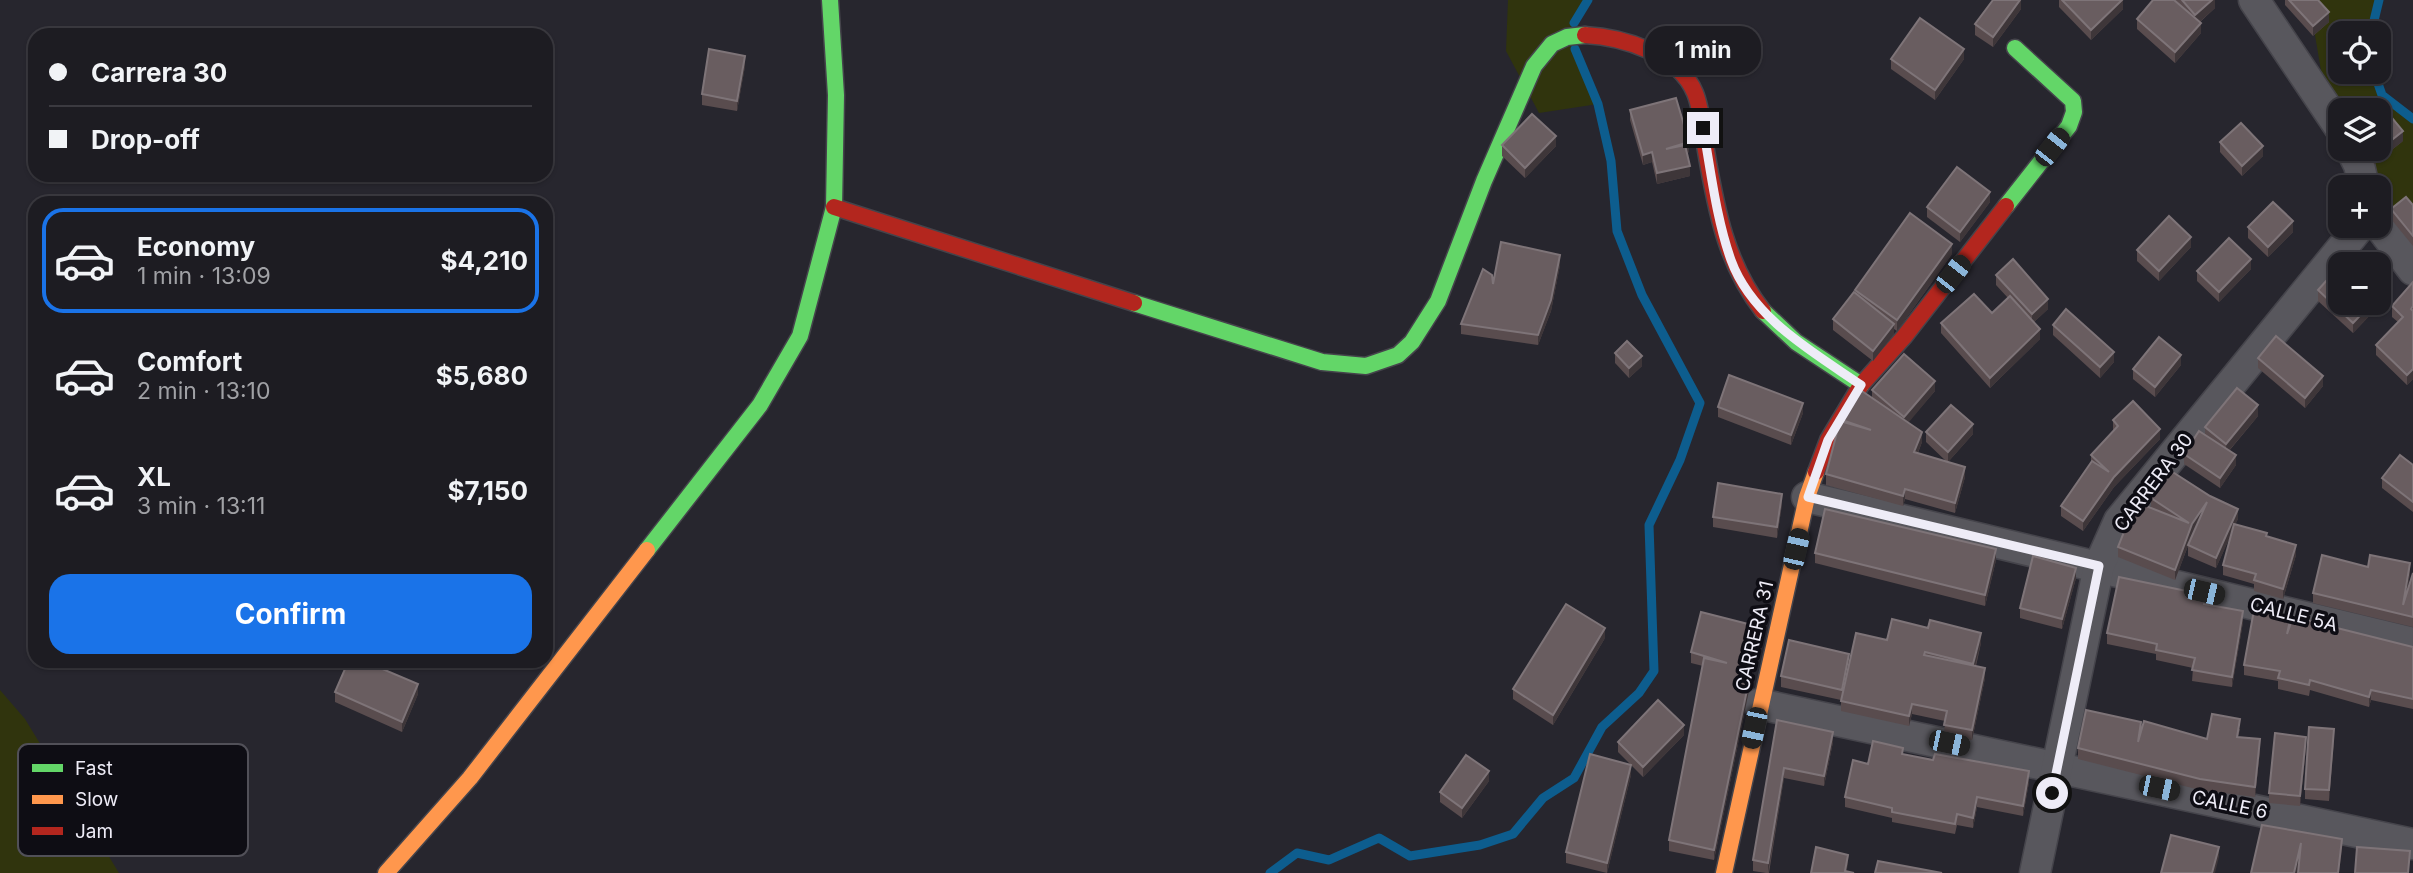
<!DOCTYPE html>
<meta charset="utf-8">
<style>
:root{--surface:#1d1c22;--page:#2a292f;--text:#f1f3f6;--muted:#a0a1a5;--line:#3b3a40;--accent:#1a73e8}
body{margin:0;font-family:Inter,sans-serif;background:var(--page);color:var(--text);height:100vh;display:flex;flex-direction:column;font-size:26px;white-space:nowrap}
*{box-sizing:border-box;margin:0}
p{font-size:23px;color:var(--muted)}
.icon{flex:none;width:38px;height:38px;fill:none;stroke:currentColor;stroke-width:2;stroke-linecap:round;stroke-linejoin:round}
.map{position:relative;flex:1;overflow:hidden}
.details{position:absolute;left:28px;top:196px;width:525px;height:472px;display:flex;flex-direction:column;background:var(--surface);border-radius:21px;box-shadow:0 2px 5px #0004,0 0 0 2px var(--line)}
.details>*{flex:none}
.hud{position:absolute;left:28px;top:28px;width:525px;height:154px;border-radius:21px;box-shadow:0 2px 5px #0004,0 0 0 2px var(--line);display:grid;align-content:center;height:154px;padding:0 21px;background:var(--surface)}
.controls{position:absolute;left:2328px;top:21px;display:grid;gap:14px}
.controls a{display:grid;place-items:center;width:63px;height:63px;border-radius:14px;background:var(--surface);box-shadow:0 2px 5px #0004,0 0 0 2px var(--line);font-size:35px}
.end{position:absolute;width:32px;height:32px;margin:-16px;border:9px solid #eeecf7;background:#111;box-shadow:0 0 0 4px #111}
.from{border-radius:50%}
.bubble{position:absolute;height:49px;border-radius:21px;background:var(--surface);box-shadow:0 2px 5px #0004,0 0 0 2px var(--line);font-size:23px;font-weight:700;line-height:49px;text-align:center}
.car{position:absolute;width:21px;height:42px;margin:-21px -10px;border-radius:9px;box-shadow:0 0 5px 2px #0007;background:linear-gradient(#222 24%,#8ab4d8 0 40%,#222 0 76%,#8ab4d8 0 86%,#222 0)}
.hud b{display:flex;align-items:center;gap:24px;height:66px;font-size:26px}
.hud b+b{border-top:2px solid var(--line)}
.hud i{width:18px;height:18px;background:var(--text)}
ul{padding:12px 0 0;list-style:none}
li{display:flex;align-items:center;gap:21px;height:105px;margin:0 14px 10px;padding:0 7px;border:4px solid transparent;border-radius:21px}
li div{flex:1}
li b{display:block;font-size:26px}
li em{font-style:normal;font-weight:700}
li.selected{border-color:var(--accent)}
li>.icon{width:63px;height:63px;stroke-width:1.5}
.action{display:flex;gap:14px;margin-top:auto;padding:14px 21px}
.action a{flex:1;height:80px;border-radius:21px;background:var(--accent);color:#fff;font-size:28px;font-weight:700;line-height:80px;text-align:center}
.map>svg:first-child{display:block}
</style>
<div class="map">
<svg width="2413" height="873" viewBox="0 0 2413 873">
<rect width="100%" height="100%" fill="#27262e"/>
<g fill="#30340d">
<polygon points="1508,0 1588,0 1574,23 1575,49 1598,104 1539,113 1506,51"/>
<polygon points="2309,0 2379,0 2371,33 2340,33 2340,72 2374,72 2382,95 2413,119 2413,209 2391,219 2374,164 2402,141 2378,110 2343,110 2324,88"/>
<polygon points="0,690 25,719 119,873 0,873"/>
</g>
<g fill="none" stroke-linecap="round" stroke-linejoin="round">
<g stroke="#0d5d8e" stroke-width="9">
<polyline points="1574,23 1588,0"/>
<polyline points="2371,33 2379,0"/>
<polyline points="2374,72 2382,95 2413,119"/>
<polyline points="1270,873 1297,853 1329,860 1379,838 1410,856 1480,845 1513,834 1543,798 1574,778 1602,727 1639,693 1654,671 1649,525 1680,460 1700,403 1642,295 1617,231 1611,161 1598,104 1575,49"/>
</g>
<g stroke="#45444b" stroke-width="33">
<g id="street">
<polyline points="2254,0 2340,128"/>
<polyline points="2351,149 2359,165 2364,187"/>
<polyline points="2378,224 2413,270"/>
<polyline points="1807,497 2413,643"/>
<polyline points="1759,704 2413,844"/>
<polyline points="2035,873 2099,566 2119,521 2360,226"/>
</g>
</g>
<g stroke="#45444b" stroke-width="19">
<g id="fast">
<polyline points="2006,206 2069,126 2074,112 2073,101 2015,48"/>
<polyline points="1134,303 1322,362 1366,366 1398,355 1412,342 1438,301 1484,181 1534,66 1552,44 1567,37 1585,35"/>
<polyline points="1763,311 1796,342 1861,385"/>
<polyline points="647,550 760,405 800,336 834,207 836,95 830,0"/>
</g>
</g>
<g stroke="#45444b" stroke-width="19">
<g id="slow">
<polyline points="386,873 470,778 647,550"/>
<polyline points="1724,873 1807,497 1816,472"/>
</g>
</g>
<g stroke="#45444b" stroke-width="19">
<g id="jam">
<path d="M1585 35C1623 37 1679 54 1695 93 1702 110 1703 133 1706 151 1716 209 1726 264 1763 311"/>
<polyline points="834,207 1134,303"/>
<polyline points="1816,472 1828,440 1861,385 1904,337 2006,206"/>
</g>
</g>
<use href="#street" stroke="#58575d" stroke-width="30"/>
<use href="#fast" stroke="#63d668" stroke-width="16"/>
<use href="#slow" stroke="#ff974d" stroke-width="16"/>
<use href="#jam" stroke="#b3261e" stroke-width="16"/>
</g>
<g fill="#594c4e">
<polygon points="2021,0 2021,9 1993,47 1975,35 1975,24"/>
<polygon points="2059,0 2123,0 2123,9 2091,40 2059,7"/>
<polygon points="2153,0 2215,0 2215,8 2200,22 2201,33 2175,63 2137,29 2137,19"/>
<polygon points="2285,0 2318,0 2329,22 2313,36 2285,5"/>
<polygon points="1891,59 1964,59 1935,100 1891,69"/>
<polygon points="745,66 737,111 702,105 702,94"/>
<polygon points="1630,110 1689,152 1687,153 1690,176 1657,184 1652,162 1643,165 1630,120"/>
<polygon points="2403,141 2374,164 2361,149 2378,149"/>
<polygon points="2220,142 2263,156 2242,176 2220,152"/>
<polygon points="1502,145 1556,146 1525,178 1502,156"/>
<polygon points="1990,202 1960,242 1927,217 1927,207"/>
<polygon points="2413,205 2413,246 2391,219 2391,209"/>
<polygon points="2248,227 2293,232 2268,257 2248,238"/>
<polygon points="2191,247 2159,281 2137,261 2137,250"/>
<polygon points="1952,254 1897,331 1894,329 1894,334 1873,361 1833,330 1833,319 1855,293 1855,290"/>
<polygon points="1560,265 1551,311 1538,345 1461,334 1461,324 1493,284"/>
<polygon points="2251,269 2219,302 2197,281 2197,271"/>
<polygon points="1996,275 2048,309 2034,322 2040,339 1990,388 1941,333 1941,323 1992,313 2008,298 1996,285"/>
<polygon points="2413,282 2413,379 2407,385 2376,355 2376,345 2398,322 2392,317 2392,306"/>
<polygon points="2318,290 2373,303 2373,312 2353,333 2318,301"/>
<polygon points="2053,325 2114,362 2100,378 2053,335"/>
<polygon points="1615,353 1642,366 1629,378 1615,363"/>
<polygon points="2258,358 2323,386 2305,408 2258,368"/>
<polygon points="2181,365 2155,397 2133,379 2133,369"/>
<polygon points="1872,390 1935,391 1908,422 1922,442 1918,453 1947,462 1926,442 1926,432 1973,434 1948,462 1965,477 1955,513 1905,499 1903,506 1826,485 1826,474 1839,426 1839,419 1872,398"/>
<polygon points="1718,407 1803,413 1791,445 1718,417"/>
<polygon points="2258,416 2229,451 2236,465 2220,488 2184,464 2184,454 2205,435 2205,427"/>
<polygon points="2113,420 2160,439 2114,487 2083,531 2061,516 2061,506 2091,463 2091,455 2113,431"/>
<polygon points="2413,465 2413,512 2382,488 2382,478"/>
<polygon points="2151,498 2238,519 2235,524 2267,537 2296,555 2283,599 2254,591 2254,584 2223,575 2223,565 2232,532 2216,568 2188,556 2188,546 2175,580 2118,557 2118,547 2151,508"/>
<polygon points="1782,504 1777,538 1713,527 1713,517"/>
<polygon points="1815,553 1996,560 1985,606 1815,563"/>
<polygon points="2368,567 2410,573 2407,593 2413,573 2413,627 2313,603 2313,593"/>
<polygon points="2076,578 2062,629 2020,618 2020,608"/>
<polygon points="2206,605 2243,622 2232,687 2192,681 2193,668 2156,660 2156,654 2107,644 2107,633"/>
<polygon points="2291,624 2413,647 2413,709 2371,700 2369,707 2310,690 2309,696 2278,689 2278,681 2244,675 2244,665"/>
<polygon points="1760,637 1714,860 1669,851 1669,840 1703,666 1691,663 1691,652"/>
<polygon points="1605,638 1553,725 1513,699 1513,689"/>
<polygon points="1887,640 1981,643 1976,666 1985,678 1972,740 1944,735 1945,721 1912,714 1909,726 1841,711 1841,700 1781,687 1781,676 1849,662"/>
<polygon points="335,692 418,694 402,732 335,702"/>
<polygon points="1777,720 1833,742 1824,786 1784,778 1769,873 1766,873 1753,871 1753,860"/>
<polygon points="2240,729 2238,737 2260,750 2255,797 2200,790 2078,759 2078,748 2141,731 2207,739"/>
<polygon points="1684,735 1643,777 1618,752 1618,742"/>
<polygon points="2334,739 2329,801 2305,799 2305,789"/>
<polygon points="2306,747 2300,806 2269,803 2269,793"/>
<polygon points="1903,754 2029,782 2023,816 1977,807 1973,828 1957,825 1955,834 1892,822 1892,818 1845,807 1845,797 1868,764"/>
<polygon points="1631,775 1607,873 1566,863 1566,852"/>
<polygon points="1489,781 1462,818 1440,802 1440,792"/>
</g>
<g fill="#3e3639">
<polygon points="2020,0 2021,0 2021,9 1993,47 1993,37"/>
<polygon points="2122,0 2123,0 2123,9 2091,40 2091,30"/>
<polygon points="2212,0 2215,0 2215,8 2195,26 2195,15"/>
<polygon points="2329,12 2329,22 2313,36 2313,26"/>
<polygon points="2201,23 2201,33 2175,63 2175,52"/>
<polygon points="1964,49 1964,59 1935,100 1935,90"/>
<polygon points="745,56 745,66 737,111 737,101"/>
<polygon points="2403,131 2403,141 2374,164 2374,154"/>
<polygon points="1556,136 1556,146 1525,178 1525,168"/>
<polygon points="1689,142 1689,152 1666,159 1666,149"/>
<polygon points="2263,146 2263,156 2242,176 2242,166"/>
<polygon points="1652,152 1652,162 1643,165 1643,155"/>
<polygon points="1690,166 1690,176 1657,184 1657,173"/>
<polygon points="1990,192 1990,202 1960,242 1960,232"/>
<polygon points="2293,221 2293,232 2268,257 2268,247"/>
<polygon points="2191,237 2191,247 2159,281 2159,271"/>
<polygon points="1952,244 1952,254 1897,331 1897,320"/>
<polygon points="1560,255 1560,265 1551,311 1538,345 1538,335"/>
<polygon points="2251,259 2251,269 2219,302 2219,292"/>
<polygon points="2048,299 2048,309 2032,324 2032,314"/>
<polygon points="2372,303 2373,303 2373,312 2353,333 2353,323"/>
<polygon points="1894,324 1894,334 1873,361 1873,351"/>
<polygon points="2040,329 2040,339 1990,388 1990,378"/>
<polygon points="2114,352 2114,362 2100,378 2100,367"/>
<polygon points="2181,355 2181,365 2155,397 2155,387"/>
<polygon points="1642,356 1642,366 1629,378 1629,368"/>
<polygon points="2413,369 2413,379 2407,385 2407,375"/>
<polygon points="2323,376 2323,386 2305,408 2305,398"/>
<polygon points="1935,381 1935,391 1904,428 1904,417"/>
<polygon points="1803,403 1803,413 1791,445 1791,435"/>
<polygon points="2258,405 2258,416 2226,454 2226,444"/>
<polygon points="1973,424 1973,434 1948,462 1948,452"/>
<polygon points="2160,429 2160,439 2114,487 2083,531 2083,521 2114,477"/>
<polygon points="1922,432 1922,442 1914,462 1914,452"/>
<polygon points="2236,455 2236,465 2220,488 2220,478"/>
<polygon points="1965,467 1965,477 1955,513 1955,503"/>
<polygon points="1905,489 1905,499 1903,506 1903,496"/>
<polygon points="1782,494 1782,504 1777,538 1777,527"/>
<polygon points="2207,502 2192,535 2175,580 2175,570 2192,524"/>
<polygon points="2238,509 2238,519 2216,568 2216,558"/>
<polygon points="2296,545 2296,555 2283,599 2283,589"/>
<polygon points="1996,549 1996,560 1985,606 1985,595"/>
<polygon points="2410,563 2410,573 2403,615 2403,605"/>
<polygon points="2076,568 2076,578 2062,629 2062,619"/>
<polygon points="2243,611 2243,622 2232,687 2232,677"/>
<polygon points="1760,627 1760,637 1714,860 1714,850"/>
<polygon points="1605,628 1605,638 1553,725 1553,715"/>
<polygon points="1981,633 1981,643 1973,674 1973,664"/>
<polygon points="1849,654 1849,664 1842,700 1842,690"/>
<polygon points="1985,668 1985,678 1972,740 1972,730"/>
<polygon points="418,684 418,694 402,732 402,722"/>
<polygon points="2371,690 2371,700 2369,707 2369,697"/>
<polygon points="1912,704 1912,714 1909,726 1909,716"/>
<polygon points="1684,725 1684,735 1643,777 1643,767"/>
<polygon points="2334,729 2334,739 2329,801 2329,790"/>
<polygon points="1833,732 1833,742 1824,786 1824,776"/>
<polygon points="2306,737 2306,747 2300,806 2300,796"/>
<polygon points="2260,739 2260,750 2255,797 2255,787"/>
<polygon points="1631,765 1631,775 1607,873 1607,863"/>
<polygon points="1784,768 1784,778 1768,873 1768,863"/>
<polygon points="1489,771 1489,781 1462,818 1462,808"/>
<polygon points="2029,771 2029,782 2023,816 2023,806"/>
<polygon points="1977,797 1977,807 1973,828 1973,818"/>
<polygon points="2342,839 2342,849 2339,873 2338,873"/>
<polygon points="2301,843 2301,853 2297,873 2294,873"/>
<polygon points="2219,847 2219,857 2215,873 2212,873"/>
<polygon points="1848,855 1848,865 1846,873 1845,873"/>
</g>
<g fill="#695d60" stroke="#7e7478" stroke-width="2">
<polygon points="1993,0 2020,0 1993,37 1975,24"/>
<polygon points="2062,0 2122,0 2091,30"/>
<polygon points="2153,0 2174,0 2201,23 2175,52 2137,19"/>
<polygon points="2182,0 2212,0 2195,15"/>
<polygon points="2289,0 2318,0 2329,12 2313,26"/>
<polygon points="1920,18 1964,49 1935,90 1891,59"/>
<polygon points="709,49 745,56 737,101 702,94"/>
<polygon points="1676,98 1689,142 1666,149 1685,145 1690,166 1657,173 1652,152 1643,155 1630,110"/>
<polygon points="2377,100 2403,131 2374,154 2370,149 2378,149 2378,110 2365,110"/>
<polygon points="1532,114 1556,136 1525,168 1502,145"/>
<polygon points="2241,123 2263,146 2242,166 2220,142"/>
<polygon points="1957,167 1990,192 1960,232 1927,207"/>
<polygon points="2406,197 2413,205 2413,236 2391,209"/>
<polygon points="2273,202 2293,221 2268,247 2248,227"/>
<polygon points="1910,213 1952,244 1897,320 1855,290"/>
<polygon points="2169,216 2191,237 2159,271 2137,250"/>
<polygon points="2229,238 2251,259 2219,292 2197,271"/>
<polygon points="1501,242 1560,255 1551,300 1538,335 1461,324 1483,269 1492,275 1493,284"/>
<polygon points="2013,259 2048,299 2032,314 1996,275"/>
<polygon points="2337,269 2340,272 2340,303 2372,303 2353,323 2318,290"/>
<polygon points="2413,282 2413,306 2411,309 2413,311 2413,369 2407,375 2376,345 2403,317 2392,306"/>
<polygon points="1854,292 1894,324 1873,351 1833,319"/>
<polygon points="1974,294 1992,313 2010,296 2040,329 1990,378 1941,323"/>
<polygon points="2066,309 2114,352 2100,367 2053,325"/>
<polygon points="2276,336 2323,376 2305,398 2258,358"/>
<polygon points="2159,337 2181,355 2155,387 2133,369"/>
<polygon points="1627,341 1642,356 1629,368 1615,353"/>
<polygon points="1904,354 1935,381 1904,417 1872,390"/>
<polygon points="1729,375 1803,403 1791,435 1718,407"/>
<polygon points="2237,388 2258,405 2226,444 2205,427"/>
<polygon points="1859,389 1922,432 1914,452 1965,467 1955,503 1905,489 1903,496 1826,474 1840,421 1871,430 1839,419"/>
<polygon points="2133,401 2160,429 2114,477 2083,521 2061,506 2092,461 2109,472 2091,455 2118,426 2113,420"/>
<polygon points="1951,405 1973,424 1948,452 1926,432"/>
<polygon points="2199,431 2236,455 2220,478 2184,454"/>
<polygon points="2400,455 2413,465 2413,502 2382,478"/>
<polygon points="2168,469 2210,496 2238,509 2216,558 2188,545 2207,502 2192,524 2175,570 2118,547 2136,502 2189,523 2151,498"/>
<polygon points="1718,483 1782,494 1777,527 1713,517"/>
<polygon points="1825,509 1996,549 1985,595 1815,553"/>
<polygon points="2234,524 2267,533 2266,536 2296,545 2283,589 2254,580 2256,574 2223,565"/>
<polygon points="2322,555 2368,567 2370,555 2410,563 2403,605 2413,573 2413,617 2313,593"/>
<polygon points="2033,556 2076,568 2062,619 2020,608"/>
<polygon points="2119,577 2206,595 2204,604 2243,611 2232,677 2192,670 2195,658 2156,650 2157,644 2107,633"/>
<polygon points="1566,604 1605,628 1553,715 1513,689"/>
<polygon points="2254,610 2291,616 2287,634 2293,617 2413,647 2413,699 2371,690 2369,697 2310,680 2309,685 2278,678 2280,671 2244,665"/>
<polygon points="1701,612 1760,627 1714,850 1669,840 1704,658 1727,663 1691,652"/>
<polygon points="1892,619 1928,628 1930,620 1981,633 1973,664 1925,652 1924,655 1985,668 1972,730 1944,725 1947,711 1912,704 1909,716 1841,701 1856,633 1887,640"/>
<polygon points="1789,640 1849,654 1842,690 1781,676"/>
<polygon points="348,662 366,662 418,684 402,722 335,692"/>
<polygon points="1658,700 1684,725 1643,767 1618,742"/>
<polygon points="2086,710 2141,722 2138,742 2144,721 2207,739 2212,714 2240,719 2237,737 2260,739 2255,787 2200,779 2078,748"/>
<polygon points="1777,720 1833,732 1824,776 1784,768 1768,863 1753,860"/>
<polygon points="2309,727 2334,729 2329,790 2305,789"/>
<polygon points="2275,733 2306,737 2300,796 2269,793"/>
<polygon points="1873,741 1903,748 1902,754 1933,760 1935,754 2029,771 2023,806 1977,797 1973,818 1957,814 1955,824 1892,812 1892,808 1845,797 1853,760 1868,764"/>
<polygon points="1590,754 1631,765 1607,863 1566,852"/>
<polygon points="1466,755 1489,771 1462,808 1440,792"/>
<polygon points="2262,825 2342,839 2338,873 2298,873 2301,843 2294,873 2251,873"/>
<polygon points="2171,835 2219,847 2212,873 2161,873"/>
<polygon points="1816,847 1848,855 1845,871 1854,873 1811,873"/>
<polygon points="2357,847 2410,851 2408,873 2355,873"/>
<polygon points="1878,861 1942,873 1875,873"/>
</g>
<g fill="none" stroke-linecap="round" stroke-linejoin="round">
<path stroke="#eeecf7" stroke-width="9" d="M1703 128C1711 171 1716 218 1731 260 1752 318 1813 352 1861 385L1828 440 1808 497 2099 566 2052 793"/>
</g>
<g text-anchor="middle" stroke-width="7" stroke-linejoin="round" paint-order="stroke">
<g font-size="19" fill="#eeecf7" stroke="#0e0d14">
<text transform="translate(2153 482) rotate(-53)" y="7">CARRERA 30</text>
<text transform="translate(2294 614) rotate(14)" y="7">CALLE 5A</text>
<text transform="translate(1754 636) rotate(-77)" y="7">CARRERA 31</text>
<text transform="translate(2230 804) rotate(12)" y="7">CALLE 6</text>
</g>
</g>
<rect x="18" y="744" width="230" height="112" rx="10" fill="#0e0d14" stroke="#515058" stroke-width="2"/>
<rect x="32" y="764" width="31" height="8" fill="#63d668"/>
<rect x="32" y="795" width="31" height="9" fill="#ff974d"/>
<rect x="32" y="827" width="31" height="8" fill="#b3261e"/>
<g font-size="19" fill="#eeecf7">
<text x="75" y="775">Fast</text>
<text x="75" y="806">Slow</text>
<text x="75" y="838">Jam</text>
</g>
</svg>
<div class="controls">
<a><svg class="icon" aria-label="locate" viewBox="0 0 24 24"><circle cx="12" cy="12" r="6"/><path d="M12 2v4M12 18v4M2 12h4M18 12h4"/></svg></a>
<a><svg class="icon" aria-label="layers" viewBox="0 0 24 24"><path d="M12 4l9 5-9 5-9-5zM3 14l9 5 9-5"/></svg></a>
<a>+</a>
<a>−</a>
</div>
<i class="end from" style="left:2052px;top:793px"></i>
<i class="end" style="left:1703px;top:128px"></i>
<div class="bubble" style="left:1645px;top:26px;width:116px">1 min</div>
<i class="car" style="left:2052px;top:147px;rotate:38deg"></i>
<i class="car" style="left:1953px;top:274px;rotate:38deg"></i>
<i class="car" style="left:1796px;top:549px;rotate:13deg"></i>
<i class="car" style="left:2204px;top:592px;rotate:103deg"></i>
<i class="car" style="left:1754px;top:728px;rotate:192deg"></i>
<i class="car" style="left:1949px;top:743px;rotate:102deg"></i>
<i class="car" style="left:2159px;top:788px;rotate:102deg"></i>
<div class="hud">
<b><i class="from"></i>Carrera 30</b>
<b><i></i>Drop-off</b>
</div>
<section class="details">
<ul>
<li class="selected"><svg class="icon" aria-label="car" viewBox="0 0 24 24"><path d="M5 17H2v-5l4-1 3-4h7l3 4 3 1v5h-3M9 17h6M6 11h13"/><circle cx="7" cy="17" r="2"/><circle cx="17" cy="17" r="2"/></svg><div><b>Economy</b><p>1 min · 13:09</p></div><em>$4,210</em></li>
<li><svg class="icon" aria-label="car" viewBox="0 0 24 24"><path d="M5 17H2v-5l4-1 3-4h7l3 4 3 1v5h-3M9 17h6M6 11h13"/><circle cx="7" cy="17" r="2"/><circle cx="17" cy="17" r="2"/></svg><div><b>Comfort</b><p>2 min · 13:10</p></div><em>$5,680</em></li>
<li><svg class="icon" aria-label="car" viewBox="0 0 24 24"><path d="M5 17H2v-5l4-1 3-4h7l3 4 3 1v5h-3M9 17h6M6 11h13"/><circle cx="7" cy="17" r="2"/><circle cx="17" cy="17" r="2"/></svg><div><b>XL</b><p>3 min · 13:11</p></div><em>$7,150</em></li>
</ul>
<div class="action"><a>Confirm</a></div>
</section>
</div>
